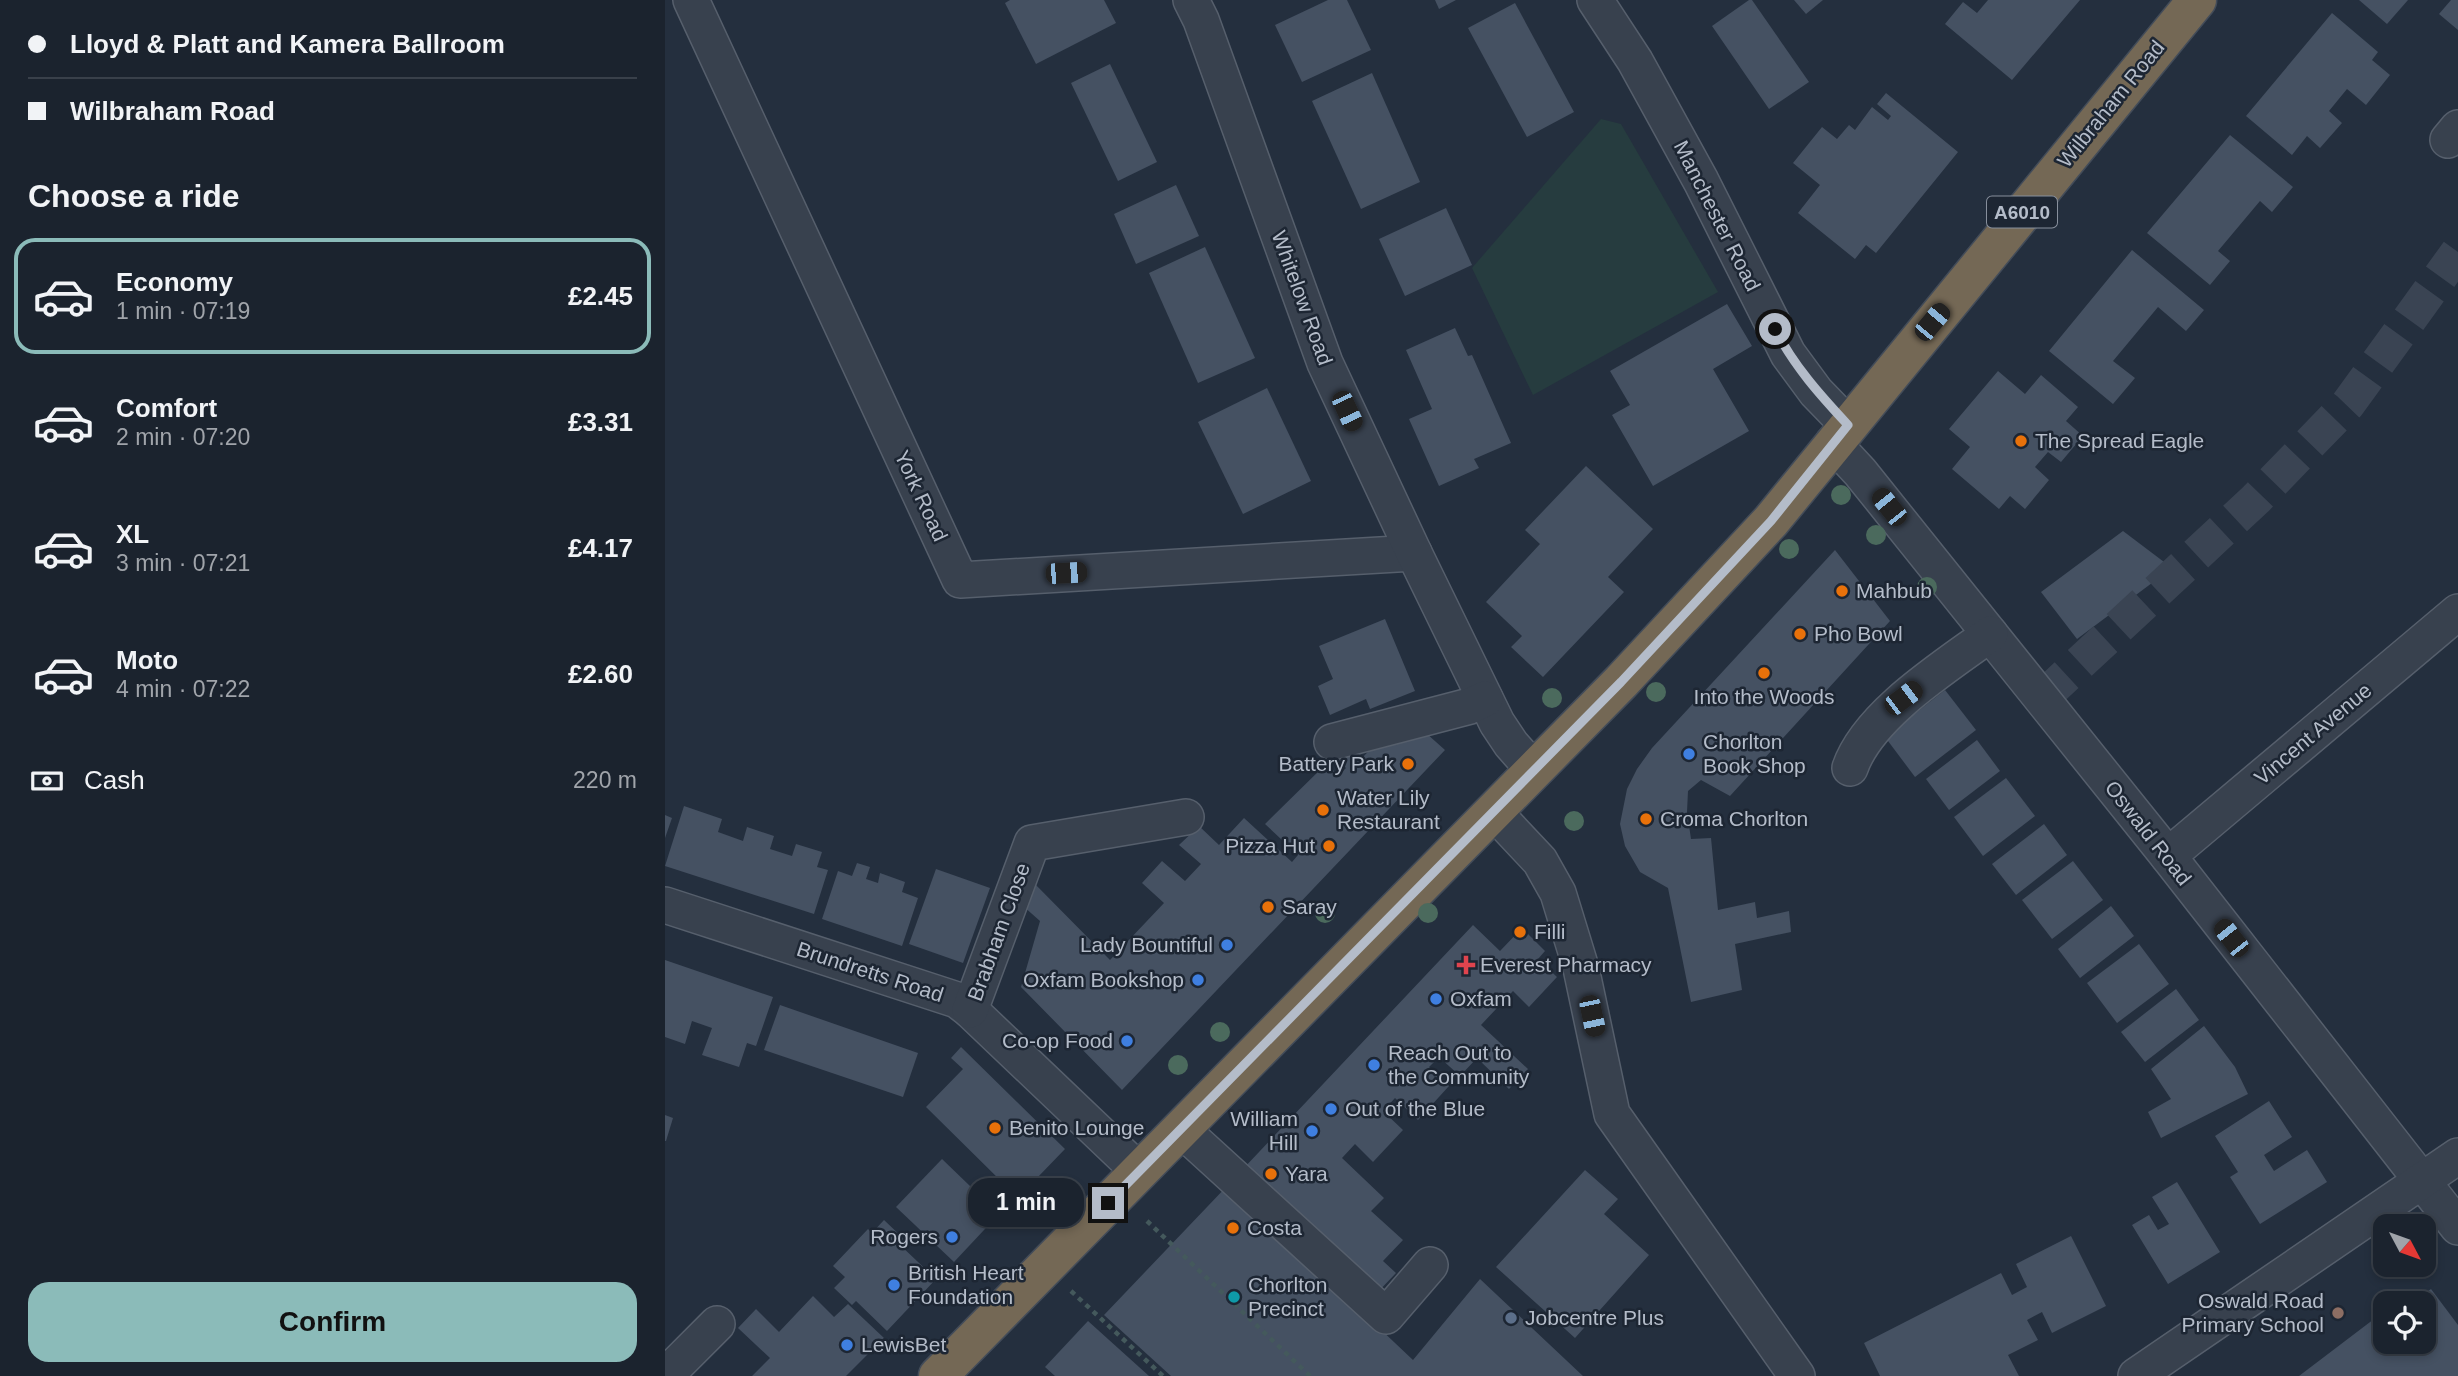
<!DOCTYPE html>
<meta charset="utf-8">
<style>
:root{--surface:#1b232e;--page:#242b36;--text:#f1f3f6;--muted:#a0a4aa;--line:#39404a;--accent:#8bbbb9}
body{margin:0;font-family:Arial,sans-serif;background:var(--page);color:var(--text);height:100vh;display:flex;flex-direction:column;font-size:26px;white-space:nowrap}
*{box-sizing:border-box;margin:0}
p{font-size:23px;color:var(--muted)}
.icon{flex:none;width:38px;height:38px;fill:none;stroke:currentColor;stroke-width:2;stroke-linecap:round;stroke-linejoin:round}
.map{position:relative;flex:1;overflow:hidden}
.side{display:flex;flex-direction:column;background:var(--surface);width:665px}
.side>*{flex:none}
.banner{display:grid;align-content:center;height:154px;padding:0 28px;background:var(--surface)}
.needle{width:46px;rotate:131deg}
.tools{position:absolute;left:1708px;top:1214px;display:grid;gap:14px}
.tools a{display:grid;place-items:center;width:63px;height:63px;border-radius:14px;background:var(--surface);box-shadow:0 4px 10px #0003,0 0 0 2px var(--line);font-size:35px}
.end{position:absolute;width:32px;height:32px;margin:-16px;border:9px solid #b4bcc9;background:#111;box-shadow:0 0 0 4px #111}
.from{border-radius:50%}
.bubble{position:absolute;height:49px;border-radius:21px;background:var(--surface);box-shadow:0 4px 10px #0003,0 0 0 2px var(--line);font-size:23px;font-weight:700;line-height:49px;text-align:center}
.car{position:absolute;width:21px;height:42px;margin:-21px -10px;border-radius:9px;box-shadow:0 0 5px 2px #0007;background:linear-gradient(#222 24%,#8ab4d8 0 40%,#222 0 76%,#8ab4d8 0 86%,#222 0)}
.banner b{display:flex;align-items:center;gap:24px;height:66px;font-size:26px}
.banner b+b{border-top:2px solid var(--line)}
.banner i{width:18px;height:18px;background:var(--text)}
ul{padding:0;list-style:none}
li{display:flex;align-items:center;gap:21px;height:116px;margin:0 14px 10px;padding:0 14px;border:4px solid transparent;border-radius:21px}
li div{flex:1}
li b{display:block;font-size:26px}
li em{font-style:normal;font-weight:700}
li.active{border-color:var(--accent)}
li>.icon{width:63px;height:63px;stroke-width:1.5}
h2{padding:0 28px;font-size:32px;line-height:84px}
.pay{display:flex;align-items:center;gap:18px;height:77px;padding:0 28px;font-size:26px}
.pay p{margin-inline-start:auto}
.action{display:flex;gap:14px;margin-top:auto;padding:14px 28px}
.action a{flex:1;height:80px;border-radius:21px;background:var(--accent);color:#111;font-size:28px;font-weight:700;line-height:80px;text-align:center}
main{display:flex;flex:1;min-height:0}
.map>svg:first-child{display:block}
</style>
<main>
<section class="side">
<div class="banner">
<b><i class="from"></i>Lloyd &amp; Platt and Kamera Ballroom</b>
<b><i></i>Wilbraham Road</b>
</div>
<h2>Choose a ride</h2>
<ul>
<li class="active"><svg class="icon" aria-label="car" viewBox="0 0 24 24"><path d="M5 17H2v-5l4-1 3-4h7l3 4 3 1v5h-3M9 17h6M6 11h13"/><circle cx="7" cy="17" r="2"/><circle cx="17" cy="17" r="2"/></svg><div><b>Economy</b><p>1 min · 07:19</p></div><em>£2.45</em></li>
<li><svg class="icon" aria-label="car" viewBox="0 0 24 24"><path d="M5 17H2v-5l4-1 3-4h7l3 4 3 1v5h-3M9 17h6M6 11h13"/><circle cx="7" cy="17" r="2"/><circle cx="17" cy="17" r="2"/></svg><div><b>Comfort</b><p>2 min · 07:20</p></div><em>£3.31</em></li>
<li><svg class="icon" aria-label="car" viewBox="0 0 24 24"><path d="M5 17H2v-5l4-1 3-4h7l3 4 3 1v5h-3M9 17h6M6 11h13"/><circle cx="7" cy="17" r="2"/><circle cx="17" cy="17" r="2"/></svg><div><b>XL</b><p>3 min · 07:21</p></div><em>£4.17</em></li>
<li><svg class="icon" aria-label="car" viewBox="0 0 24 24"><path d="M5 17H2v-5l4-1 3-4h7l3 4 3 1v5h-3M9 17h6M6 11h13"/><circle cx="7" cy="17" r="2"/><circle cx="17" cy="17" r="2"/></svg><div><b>Moto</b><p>4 min · 07:22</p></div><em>£2.60</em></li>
</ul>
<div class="pay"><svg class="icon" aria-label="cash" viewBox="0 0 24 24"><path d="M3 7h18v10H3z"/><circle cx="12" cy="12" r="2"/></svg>Cash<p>220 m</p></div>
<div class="action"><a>Confirm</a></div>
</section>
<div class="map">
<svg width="1793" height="1376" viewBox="0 0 1793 1376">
<rect width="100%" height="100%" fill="#242f3e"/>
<polygon fill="#263c3f" points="936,119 956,124 1053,292 868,395 807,268"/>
<g fill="#455162">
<polygon points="345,0 439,0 451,23 371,64 340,3"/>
<polygon points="663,0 682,0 706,50 637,82 610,25"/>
<polygon points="770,0 791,0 774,9"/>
<polygon points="1084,0 1087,0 1144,82 1104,109 1047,26"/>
<polygon points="1129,0 1158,0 1141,14"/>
<polygon points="1323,0 1415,0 1347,80 1280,24 1298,2 1312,13"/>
<polygon points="1694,0 1743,0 1722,24"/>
<polygon points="1786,0 1793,0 1793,30 1774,14"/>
<polygon points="850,3 909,112 862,137 803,28"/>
<polygon points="1667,13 1713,52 1707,60 1725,75 1701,105 1682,89 1664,111 1677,123 1655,148 1642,136 1627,155 1581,116"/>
<polygon points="445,64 492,162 453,181 406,83"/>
<polygon points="707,73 755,182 696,209 647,101"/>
<polygon points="1221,93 1293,152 1211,253 1201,245 1190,259 1133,213 1155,185 1128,163 1157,127 1172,139 1184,125 1190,130 1207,107 1223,120 1226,116 1212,104"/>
<polygon points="1565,135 1628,187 1607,212 1595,201 1553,251 1565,261 1545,285 1482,233"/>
<polygon points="511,185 534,236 471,264 449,214"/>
<polygon points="781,208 807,265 740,296 714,239"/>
<polygon points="540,247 590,358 533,383 484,273"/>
<polygon points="1467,250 1539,310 1521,331 1493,307 1448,361 1470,378 1448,404 1384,351"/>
<polygon points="1062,304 1087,346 1048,369 1084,431 988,486 947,415 965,405 945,371"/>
<polygon points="790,328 803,356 807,355 846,443 809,459 814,468 774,486 744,419 767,409 741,350"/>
<polygon points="1333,371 1360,394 1376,375 1413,407 1401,421 1418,436 1396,462 1383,452 1370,467 1384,480 1360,509 1345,496 1334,509 1287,469 1305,447 1284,429"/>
<polygon points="602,388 646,481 578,514 533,422"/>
<polygon points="921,466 988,529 943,577 959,592 878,677 846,647 857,636 821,602 875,544 860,530"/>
<polygon points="1458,531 1507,568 1412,639 1376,592"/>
<polygon points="1170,550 1225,621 1065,796 1036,780 1023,791 1022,812 1026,839 1046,838 1053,910 1090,902 1092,918 1124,911 1126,932 1070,944 1077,990 1026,1002 1003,888 975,872 960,846 955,824 962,789 972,769 987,748"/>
<polygon points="720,619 750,691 705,709 701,699 665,715 653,686 668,679 654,646"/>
<polygon points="1280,690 1311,730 1250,777 1220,737"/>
<polygon points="752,725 780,750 457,1090 356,987 375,921 358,906 368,882 445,960 499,903 477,883 497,861 520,881 536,864 514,845 534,826 554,845 579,818 627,862 633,855 600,824 661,764 674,775 681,768 674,761 688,747 698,757 720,734 731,745"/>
<polygon points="1312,740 1335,771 1284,810 1261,779"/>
<polygon points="1341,778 1370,816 1318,856 1289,817"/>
<polygon points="19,806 57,819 53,832 78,841 82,827 109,836 105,849 127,856 131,844 157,852 152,867 163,870 149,914 0,866"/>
<polygon points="0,815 7,818 0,838"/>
<polygon points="1379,824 1402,855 1351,895 1327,864"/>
<polygon points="1408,861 1438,900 1387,939 1357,900"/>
<polygon points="192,863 205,867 201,879 213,883 215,873 240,882 237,892 253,898 237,946 157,919 173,871 187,876"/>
<polygon points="271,869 325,888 298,963 244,944"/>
<polygon points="1446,906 1469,936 1415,978 1393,949"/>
<polygon points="808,925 835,951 857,928 880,951 873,959 892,977 864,1007 848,991 816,1025 863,1069 844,1089 812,1058 795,1076 774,1057 764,1067 784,1086 753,1120 730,1098 718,1111 738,1130 708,1162 690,1144 677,1158 719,1198 706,1211 738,1240 718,1261 731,1273 710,1295 577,1170"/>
<polygon points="1474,944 1504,984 1452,1023 1422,983"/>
<polygon points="0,960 108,997 91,1046 82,1043 74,1067 37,1055 47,1028 27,1021 20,1044 0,1037"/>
<polygon points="1511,989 1534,1020 1480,1062 1456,1032"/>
<polygon points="115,1005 253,1053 238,1097 99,1050"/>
<polygon points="1539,1026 1570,1067 1583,1094 1496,1138 1483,1112 1506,1099 1486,1069"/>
<polygon points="296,1047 400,1149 347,1204 334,1191 340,1185 261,1107 298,1069 286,1058"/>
<polygon points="1604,1101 1627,1137 1599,1155 1609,1171 1642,1150 1662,1182 1595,1224 1565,1177 1573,1172 1550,1136"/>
<polygon points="0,1115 8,1118 1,1141 0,1141"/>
<polygon points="277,1159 334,1214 289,1262 231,1207"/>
<polygon points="920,1170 953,1199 939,1214 984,1255 910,1338 831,1267"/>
<polygon points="1512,1182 1555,1252 1503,1284 1467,1225 1484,1215 1493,1230 1504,1224 1487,1197"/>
<polygon points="563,1185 748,1360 815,1279 918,1376 506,1376 439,1315"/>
<polygon points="219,1220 239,1239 234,1244 271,1279 222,1331 191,1301 187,1305 169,1288 180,1277 168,1266 203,1229 207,1233"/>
<polygon points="1406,1236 1441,1306 1387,1333 1377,1312 1362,1320 1373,1340 1343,1355 1354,1376 1215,1376 1199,1343 1336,1273 1347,1295 1362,1287 1351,1264"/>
<polygon points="1766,1289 1793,1325 1793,1376 1634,1376 1713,1316 1720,1325 1720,1342 1759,1342 1759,1304 1746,1304"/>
<polygon points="148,1296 169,1317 183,1304 219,1338 181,1376 87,1376 105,1358 73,1328 91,1309 114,1332"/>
<polygon points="423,1321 484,1376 390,1376 380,1367"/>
</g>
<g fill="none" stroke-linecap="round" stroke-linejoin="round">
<polyline stroke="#3a4453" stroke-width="35" stroke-dasharray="35 18" stroke-linecap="butt" points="1376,699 1591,499 1683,404 1793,252"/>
<g stroke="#565f6c" stroke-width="38">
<g id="minor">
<polyline points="26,0 295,580 749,553"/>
<polyline points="526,0 536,20 660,363 749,553 832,723 846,744 869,770"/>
<polyline points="930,0 970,61 1036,181 1123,354 1151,392 1183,425"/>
<polyline points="1783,140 1793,128"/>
<polyline points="1168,443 1195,472 1503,856 1793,1227"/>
<polyline points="667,742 805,706 820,699"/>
<path d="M1185 768C1203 715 1280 667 1325 634"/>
<polyline points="829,812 875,861 893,893 916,968 947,1114 1132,1376"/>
<polyline points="1503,856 1793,612"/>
<polyline points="0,905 292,1000 305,1010 475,1172"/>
<polyline points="305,1010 367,843 521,817"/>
<polyline points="516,1129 721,1316 765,1265"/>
<polyline points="0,1376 52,1324"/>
<polyline points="1471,1376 1793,1156"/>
</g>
</g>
<g stroke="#434c59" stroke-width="41">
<polyline id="highway" points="273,1376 956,682 1106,521 1532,0"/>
</g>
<g stroke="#44595c" stroke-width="4.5" stroke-dasharray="5 5" stroke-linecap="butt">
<polyline points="482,1221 645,1376"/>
<polyline points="406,1291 498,1376"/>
</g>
<use href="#minor" stroke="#38414e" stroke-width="35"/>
<use href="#highway" stroke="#746855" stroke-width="38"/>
</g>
<g fill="#4b6a5d">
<circle cx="1176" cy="495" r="10"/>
<circle cx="1211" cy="535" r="10"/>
<circle cx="1124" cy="549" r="10"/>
<circle cx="1262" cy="587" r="10"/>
<circle cx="991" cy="692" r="10"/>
<circle cx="887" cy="698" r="10"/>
<circle cx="909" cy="821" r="10"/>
<circle cx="660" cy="913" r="10"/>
<circle cx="763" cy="913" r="10"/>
<circle cx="555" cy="1032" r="10"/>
<circle cx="513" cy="1065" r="10"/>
</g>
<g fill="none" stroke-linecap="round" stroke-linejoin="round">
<path stroke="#b4bcc9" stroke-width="9" d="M443 1203 956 682 1106 521 1183 425C1155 395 1129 366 1110 329"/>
</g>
<g fill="#e8710a" stroke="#1d2633" stroke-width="2.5">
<circle cx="1356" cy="441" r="7"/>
<circle cx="1177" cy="591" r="7"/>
<circle cx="1135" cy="634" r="7"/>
<circle cx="1099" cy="673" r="7"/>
<circle cx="743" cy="764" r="7"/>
<circle cx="658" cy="810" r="7"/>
<circle cx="981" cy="819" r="7"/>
<circle cx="664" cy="846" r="7"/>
<circle cx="603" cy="907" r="7"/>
<circle cx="855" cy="932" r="7"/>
<circle cx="330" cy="1128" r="7"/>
<circle cx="606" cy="1174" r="7"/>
<circle cx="568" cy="1228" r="7"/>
</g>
<g fill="#3f7fe0" stroke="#1d2633" stroke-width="2.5">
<circle cx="1024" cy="754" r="7"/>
<circle cx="562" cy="945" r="7"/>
<circle cx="533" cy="980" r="7"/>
<circle cx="771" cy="999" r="7"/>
<circle cx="462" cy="1041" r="7"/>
<circle cx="709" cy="1065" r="7"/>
<circle cx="666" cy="1109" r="7"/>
<circle cx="647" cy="1131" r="7"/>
<circle cx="287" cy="1237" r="7"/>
<circle cx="229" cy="1285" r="7"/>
<circle cx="182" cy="1345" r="7"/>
</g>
<path fill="#e0444e" stroke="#1d2633" stroke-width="2.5" d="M797.5 954.5h7v7h7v7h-7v7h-7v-7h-7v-7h7z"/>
<circle fill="#0f9aa8" stroke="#1d2633" stroke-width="2.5" cx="569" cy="1297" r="7"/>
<circle fill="#8d6e63" stroke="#1d2633" stroke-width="2.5" cx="1673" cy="1313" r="7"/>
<circle fill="#5c6f8a" stroke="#1d2633" stroke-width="2.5" cx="846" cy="1318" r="7"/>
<g text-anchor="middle" stroke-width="5" stroke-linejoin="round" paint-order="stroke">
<rect fill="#1d2633" stroke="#878f9c" stroke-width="2" x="1322" y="196.5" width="70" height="31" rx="5"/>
<g font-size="19" font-weight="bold" fill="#b4bcc9">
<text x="1357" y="219">A6010</text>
</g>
<g font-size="21" fill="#b4bcc9" stroke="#1d2633">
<text transform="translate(1446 104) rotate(-51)" y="7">Wilbraham Road</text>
<text transform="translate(1052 216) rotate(63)" y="7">Manchester Road</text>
<text transform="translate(637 298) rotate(70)" y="7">Whitelow Road</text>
<text transform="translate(256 496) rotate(65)" y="7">York Road</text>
<text transform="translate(1648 734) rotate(-40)" y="7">Vincent Avenue</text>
<text transform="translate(1483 833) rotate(52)" y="7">Oswald Road</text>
<text transform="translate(334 932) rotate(-70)" y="7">Brabham Close</text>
<text transform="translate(205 972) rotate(18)" y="7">Brundretts Road</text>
</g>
<g font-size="21" fill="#b4bcc9" stroke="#1d2633" text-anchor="start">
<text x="1370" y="448">The Spread Eagle</text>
<text x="1191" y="598">Mahbub</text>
<text x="1149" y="641">Pho Bowl</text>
<text x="1099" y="704" text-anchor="middle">Into the Woods</text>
<text x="1038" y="749">Chorlton<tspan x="1038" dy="24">Book Shop</tspan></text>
<text x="729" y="771" text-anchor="end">Battery Park</text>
<text x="672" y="805">Water Lily<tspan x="672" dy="24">Restaurant</tspan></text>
<text x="995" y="826">Croma Chorlton</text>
<text x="650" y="853" text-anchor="end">Pizza Hut</text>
<text x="617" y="914">Saray</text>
<text x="869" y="939">Filli</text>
<text x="548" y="952" text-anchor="end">Lady Bountiful</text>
<text x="815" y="972">Everest Pharmacy</text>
<text x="519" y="987" text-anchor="end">Oxfam Bookshop</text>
<text x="785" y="1006">Oxfam</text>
<text x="448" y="1048" text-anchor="end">Co-op Food</text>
<text x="723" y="1060">Reach Out to<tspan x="723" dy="24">the Community</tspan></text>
<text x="680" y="1116">Out of the Blue</text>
<text x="633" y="1126" text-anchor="end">William<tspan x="633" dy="24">Hill</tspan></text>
<text x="344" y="1135">Benito Lounge</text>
<text x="620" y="1181">Yara</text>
<text x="582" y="1235">Costa</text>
<text x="273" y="1244" text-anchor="end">Rogers</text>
<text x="243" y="1280">British Heart<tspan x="243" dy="24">Foundation</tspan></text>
<text x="583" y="1292">Chorlton<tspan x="583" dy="24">Precinct</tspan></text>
<text x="1659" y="1308" text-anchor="end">Oswald Road<tspan x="1659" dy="24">Primary School</tspan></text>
<text x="860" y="1325">Jobcentre Plus</text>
<text x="196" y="1352">LewisBet</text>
</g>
</g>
</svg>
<div class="tools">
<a><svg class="needle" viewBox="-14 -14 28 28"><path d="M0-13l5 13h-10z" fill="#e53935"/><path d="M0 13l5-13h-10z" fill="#a0a4aa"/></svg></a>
<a><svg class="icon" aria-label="locate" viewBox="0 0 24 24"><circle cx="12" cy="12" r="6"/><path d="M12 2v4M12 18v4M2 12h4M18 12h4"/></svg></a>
</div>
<i class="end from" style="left:1110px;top:329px"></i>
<i class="end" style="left:443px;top:1203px"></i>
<div class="bubble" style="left:303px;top:1178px;width:116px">1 min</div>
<i class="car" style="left:1267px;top:322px;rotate:40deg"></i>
<i class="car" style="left:682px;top:411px;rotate:155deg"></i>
<i class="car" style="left:1224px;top:507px;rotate:321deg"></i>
<i class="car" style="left:401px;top:573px;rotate:87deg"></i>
<i class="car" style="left:1238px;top:698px;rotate:53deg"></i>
<i class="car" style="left:1566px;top:938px;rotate:322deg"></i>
<i class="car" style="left:927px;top:1016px;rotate:168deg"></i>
</div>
</main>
